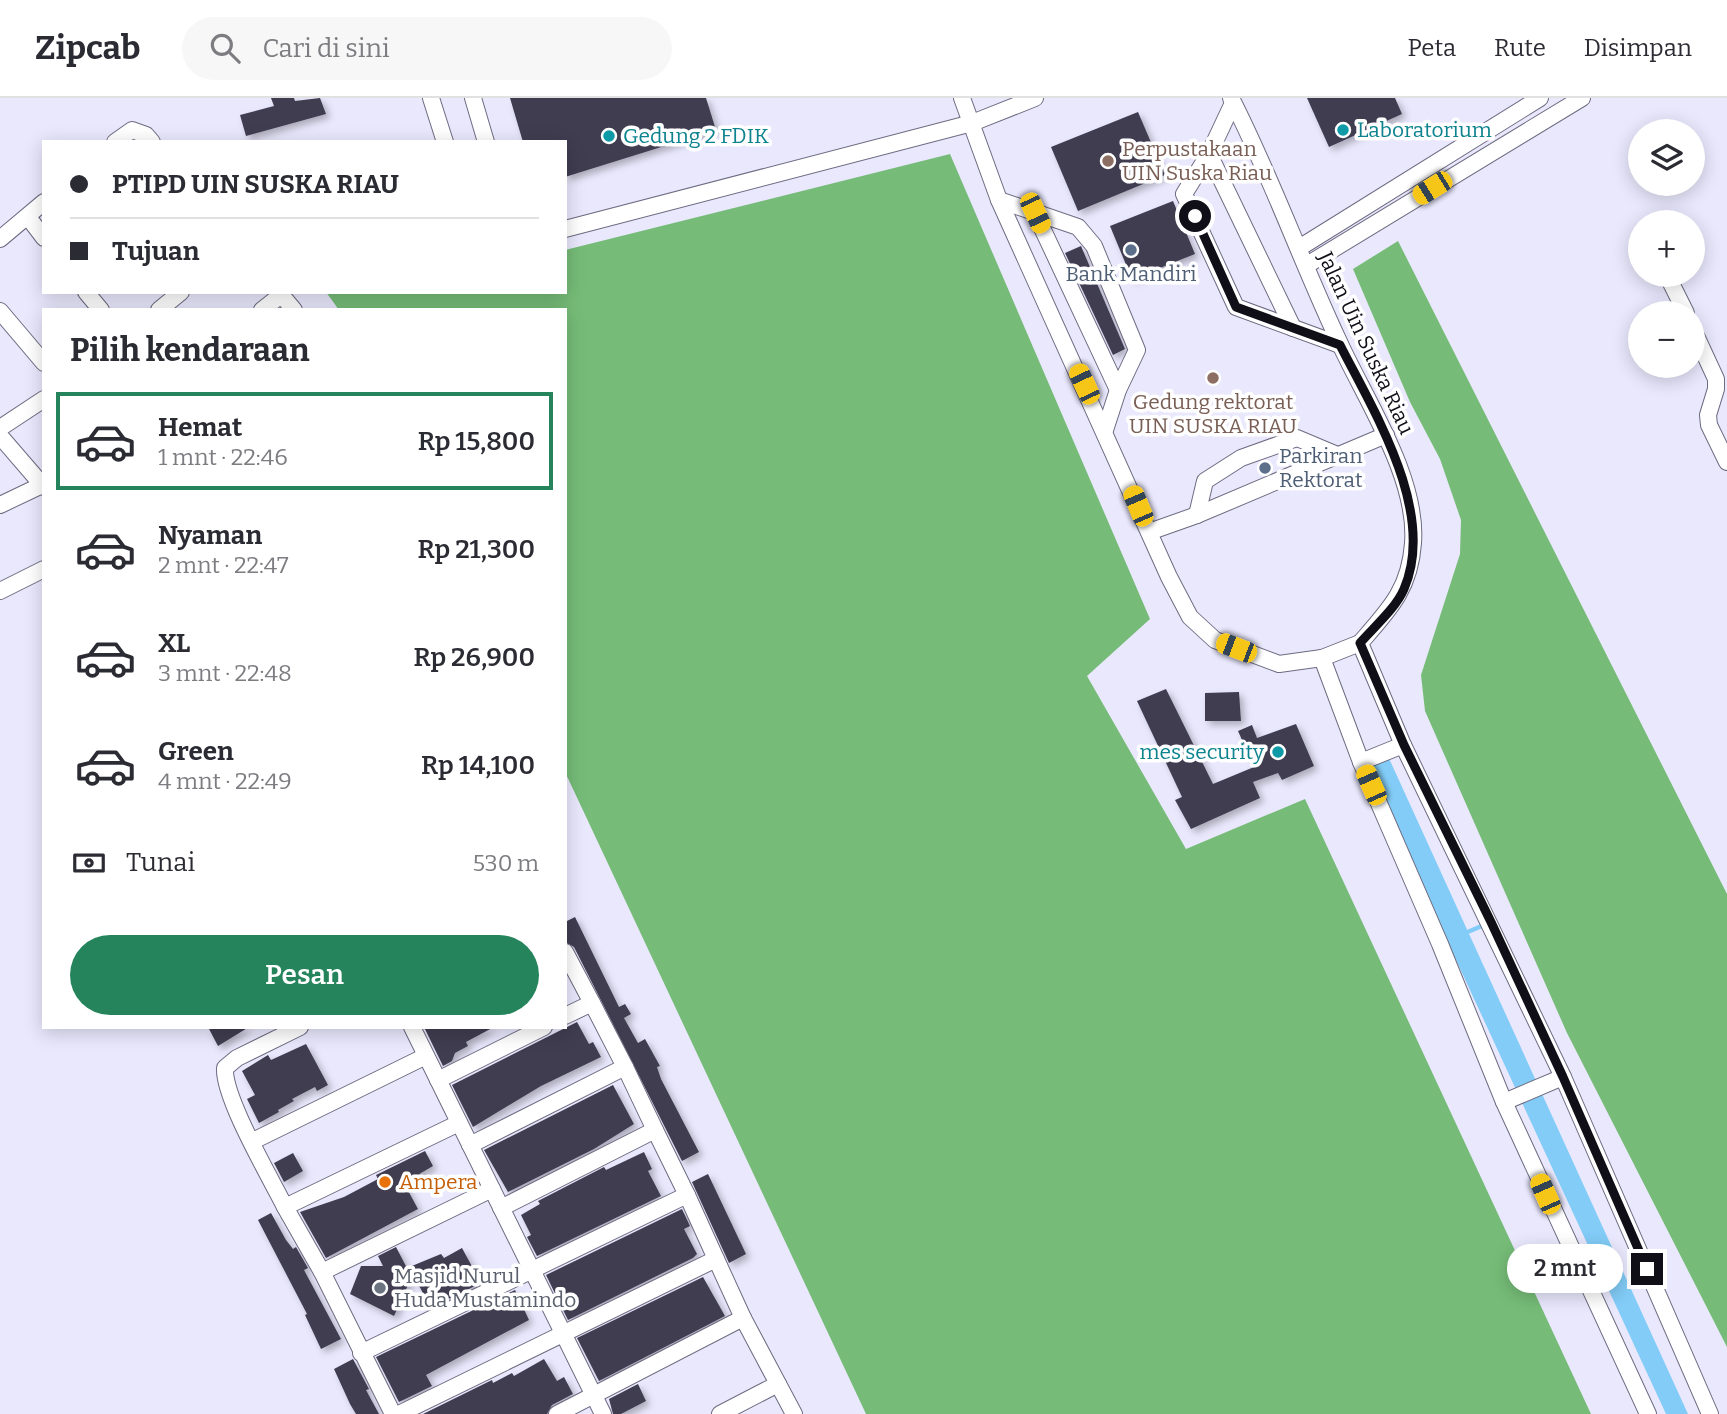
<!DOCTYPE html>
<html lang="id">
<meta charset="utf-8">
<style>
:root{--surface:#fff;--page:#f7f7f7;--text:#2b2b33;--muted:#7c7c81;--line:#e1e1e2;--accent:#25845b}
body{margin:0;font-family:Bitter,serif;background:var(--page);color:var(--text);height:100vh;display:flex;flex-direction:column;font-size:26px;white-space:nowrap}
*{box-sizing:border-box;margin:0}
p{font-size:23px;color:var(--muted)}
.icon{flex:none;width:38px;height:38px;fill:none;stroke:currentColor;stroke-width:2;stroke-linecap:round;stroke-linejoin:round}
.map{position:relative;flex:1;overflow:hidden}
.details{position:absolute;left:42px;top:210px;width:525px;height:721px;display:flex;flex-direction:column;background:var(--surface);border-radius:0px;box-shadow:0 4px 18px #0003}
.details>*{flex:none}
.banner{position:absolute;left:42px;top:42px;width:525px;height:154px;border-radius:0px;box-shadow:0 4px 18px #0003;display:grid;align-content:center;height:154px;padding:0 28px;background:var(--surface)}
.controls{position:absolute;left:1628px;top:21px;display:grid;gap:14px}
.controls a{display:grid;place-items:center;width:77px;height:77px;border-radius:50%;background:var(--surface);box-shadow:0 4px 18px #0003;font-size:35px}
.end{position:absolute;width:32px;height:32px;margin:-16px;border:9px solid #100f18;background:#fff;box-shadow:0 0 0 4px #fff}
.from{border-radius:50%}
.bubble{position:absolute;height:49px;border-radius:24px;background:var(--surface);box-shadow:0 4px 18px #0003;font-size:23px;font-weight:600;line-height:49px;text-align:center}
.car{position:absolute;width:21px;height:42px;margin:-21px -10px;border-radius:9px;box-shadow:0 0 5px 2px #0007;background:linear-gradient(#f5c518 24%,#345 0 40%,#f5c518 0 76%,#345 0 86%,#f5c518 0)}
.banner b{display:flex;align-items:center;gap:24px;height:66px;font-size:26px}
.banner b+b{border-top:2px solid var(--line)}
.banner i{width:18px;height:18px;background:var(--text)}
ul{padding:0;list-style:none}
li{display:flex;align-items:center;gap:21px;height:98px;margin:0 14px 10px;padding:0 14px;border:4px solid transparent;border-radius:0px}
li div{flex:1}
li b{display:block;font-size:26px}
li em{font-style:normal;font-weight:600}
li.active{border-color:var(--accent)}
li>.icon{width:63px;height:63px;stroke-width:1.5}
h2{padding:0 28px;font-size:32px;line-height:84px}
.pay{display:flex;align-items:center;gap:18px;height:77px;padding:0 28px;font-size:26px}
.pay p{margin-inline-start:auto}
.primary-button{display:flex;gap:14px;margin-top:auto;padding:14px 28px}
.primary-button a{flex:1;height:80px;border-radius:42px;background:var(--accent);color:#fff;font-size:28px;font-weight:600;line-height:80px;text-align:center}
header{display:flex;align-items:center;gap:42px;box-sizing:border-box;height:98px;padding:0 35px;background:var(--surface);border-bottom:2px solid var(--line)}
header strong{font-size:33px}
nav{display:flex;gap:38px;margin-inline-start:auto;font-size:24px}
.search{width:490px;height:63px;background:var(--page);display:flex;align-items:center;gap:18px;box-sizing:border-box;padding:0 24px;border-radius:38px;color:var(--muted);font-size:26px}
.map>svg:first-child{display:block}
</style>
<header>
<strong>Zipcab</strong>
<div class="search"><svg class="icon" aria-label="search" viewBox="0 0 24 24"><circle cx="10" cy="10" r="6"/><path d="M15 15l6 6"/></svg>Cari di sini</div>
<nav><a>Peta</a><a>Rute</a><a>Disimpan</a></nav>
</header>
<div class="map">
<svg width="1727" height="1316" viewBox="0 0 1727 1316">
<defs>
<filter id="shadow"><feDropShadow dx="4" dy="4" stdDeviation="3.5" flood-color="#0004"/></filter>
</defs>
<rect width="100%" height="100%" fill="#eae8fd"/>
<g fill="#76bc78">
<polygon points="950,56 1150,521 1087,578 1186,751 1305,701 1591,1316 866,1316 565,674 565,212 339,212 326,194 565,194 565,152"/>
<polygon points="1398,143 1727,796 1727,1249 1567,935 1425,613 1421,577 1460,456 1461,422 1440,361 1410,304 1353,171"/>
</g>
<polygon fill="#82ccf7" points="1387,656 1688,1316 1666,1316 1365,665"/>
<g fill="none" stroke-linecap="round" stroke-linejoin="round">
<polyline stroke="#82ccf7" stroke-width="4.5" points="1463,836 1484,827"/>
</g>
<g fill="#3f3d51" filter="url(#shadow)">
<polygon points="271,0 294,0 295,3 320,0 326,16 246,38 240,17 274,8"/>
<polygon points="510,0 706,0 716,32 565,79 565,44 523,44"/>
<polygon points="1307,0 1395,0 1402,16 1329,49"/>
<polygon points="1138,14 1165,77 1078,113 1051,49"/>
<polygon points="1173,103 1195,156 1132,181 1110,128"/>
<polygon points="1081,148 1125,251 1113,257 1065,155"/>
<polygon points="1166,591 1213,686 1254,669 1238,633 1252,627 1257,640 1296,626 1314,668 1282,682 1278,675 1253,684 1260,700 1191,731 1175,702 1182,699 1137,603"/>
<polygon points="1239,594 1241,623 1205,623 1205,595"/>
<polygon points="575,819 619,909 625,906 631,916 624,920 638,945 645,941 660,968 657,969 661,981 699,1054 682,1063 574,849 565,844 565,824"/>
<polygon points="577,924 589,946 593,944 601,959 541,988 473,1029 452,987"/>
<polygon points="208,929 249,929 218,948"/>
<polygon points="424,929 494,929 466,944 468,948 455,955 452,963 443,968"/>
<polygon points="306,946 328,987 317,993 315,989 292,1001 294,1003 278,1012 279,1014 259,1025 247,1001 255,997 242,973 268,957 271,962"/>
<polygon points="613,987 634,1026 594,1051 508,1094 484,1052"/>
<polygon points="425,1053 433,1068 404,1085 418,1111 326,1160 300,1114 344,1099 378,1081 376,1077"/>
<polygon points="644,1054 652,1071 648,1073 661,1098 537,1158 527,1139 531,1137 521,1117 540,1106 538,1103 604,1069 606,1072"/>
<polygon points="293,1055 303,1073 284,1084 274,1065"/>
<polygon points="708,1076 746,1156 729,1165 692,1084"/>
<polygon points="682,1111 690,1128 684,1131 697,1156 693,1160 568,1222 546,1177"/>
<polygon points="271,1115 286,1142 293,1151 296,1149 308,1170 304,1172 341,1241 321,1251 305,1217 307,1216 258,1122"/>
<polygon points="396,1149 407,1170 441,1156 444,1160 462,1150 481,1185 438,1206 433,1198 426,1201 413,1176 394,1218 350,1196 361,1168 383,1168 378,1158"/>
<polygon points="703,1179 725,1218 599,1283 577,1240"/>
<polygon points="515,1192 529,1222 426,1277 432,1288 399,1304 376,1259"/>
<polygon points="353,1261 369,1291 366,1292 379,1316 356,1316 350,1306 334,1271"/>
<polygon points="544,1261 557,1283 564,1279 573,1296 552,1307 547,1316 423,1316 492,1282 493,1285 512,1275 514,1278"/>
<polygon points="638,1286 646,1303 621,1316 613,1316 609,1301"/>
</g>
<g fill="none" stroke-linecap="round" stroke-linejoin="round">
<g stroke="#6d6b81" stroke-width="18">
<g id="minor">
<polyline points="431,0 445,44"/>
<polyline points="473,0 486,44"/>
<polyline points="962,0 999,102 1169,479 1190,519 1215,542 1279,566 1322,560 1361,664 1440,846 1504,1004 1648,1316"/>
<path d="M1231 0C1272 80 1302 166 1341 248 1367 304 1418 381 1413 445 1410 491 1389 512 1360 545L1403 647 1563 979 1710 1316"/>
<polyline points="1233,5 1209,56 1184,96 1236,209 1340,247"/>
<polyline points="115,44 132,32 146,37 152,44"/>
<polyline points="1209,56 1293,230"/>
<polyline points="999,102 1078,129 1094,148 1137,252 1118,292 1105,332"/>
<polyline points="1035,115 1118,292"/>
<polyline points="28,119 44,140"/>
<polyline points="565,131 972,25 1035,0"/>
<polyline points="0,141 44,104"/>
<polyline points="1299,150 1540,0"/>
<polyline points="1307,167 1582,0"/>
<polyline points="1667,177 1686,215"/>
<polyline points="86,194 101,212"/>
<polyline points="279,194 294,212"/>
<polyline points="159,212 181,194"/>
<polyline points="262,212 281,197"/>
<polyline points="0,213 44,265"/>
<polyline points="1692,229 1716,281 1716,291 1708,317 1709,327 1727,364"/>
<polyline points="0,330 44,301"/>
<polyline points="0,338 44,389"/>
<polyline points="0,407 42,387"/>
<polyline points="1197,417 1205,383 1241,360 1297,340 1335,356"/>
<polyline points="1149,434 1197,417 1386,337"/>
<polyline points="0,493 44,471"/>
<polyline points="1322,560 1360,545"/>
<polyline points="1361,664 1403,647"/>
<polyline points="565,854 592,905"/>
<polyline points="565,918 592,905 625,969"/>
<polyline points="412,929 603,1316"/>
<polyline points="438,982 544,929"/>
<polyline points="1504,1004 1563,979"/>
<polyline points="253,1043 426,958"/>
<polyline points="470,1047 625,969 655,1032"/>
<polyline points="687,1097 716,1161"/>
<path d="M285 1109C270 1079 223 999 225 970L237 960 300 929"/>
<polyline points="322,1174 492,1091"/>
<polyline points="361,1255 687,1097 655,1032 501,1110"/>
<polyline points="393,1316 322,1174 285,1109 459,1025"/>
<polyline points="399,1316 716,1161 743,1220"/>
<polyline points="557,1316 743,1220 794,1316"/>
<polyline points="720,1316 778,1286"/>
</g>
</g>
<use href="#minor" stroke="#fff" stroke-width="16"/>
</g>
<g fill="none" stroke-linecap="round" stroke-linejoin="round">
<path stroke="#100f18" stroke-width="9" d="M1195 118 1236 209 1340 247C1374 314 1437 414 1404 491 1396 510 1374 529 1360 545L1404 647 1491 824 1563 979 1647 1171"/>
</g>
<g fill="#0f9aa8" stroke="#fff" stroke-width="2.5">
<circle cx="1343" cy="32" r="7"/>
<circle cx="609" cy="38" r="7"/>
<circle cx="1278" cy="654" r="7"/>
</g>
<g fill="#8d6e63" stroke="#fff" stroke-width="2.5">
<circle cx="1108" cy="63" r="7"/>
<circle cx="1213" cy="280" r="7"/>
</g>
<g fill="#5c6f8a" stroke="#fff" stroke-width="2.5">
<circle cx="1131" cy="152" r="7"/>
<circle cx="1265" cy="370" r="7"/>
</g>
<circle fill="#e8710a" stroke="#fff" stroke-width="2.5" cx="385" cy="1084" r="7"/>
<circle fill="#6b7280" stroke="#fff" stroke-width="2.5" cx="380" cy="1190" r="7"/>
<g text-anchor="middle" stroke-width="7" stroke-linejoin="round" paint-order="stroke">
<g font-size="21" fill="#0d838f" stroke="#fff" text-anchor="start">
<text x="1357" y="39">Laboratorium</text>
<text x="623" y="45">Gedung 2 FDIK</text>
<text x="1264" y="661" text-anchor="end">mes security</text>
</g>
<g font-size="21" fill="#785e54" stroke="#fff" text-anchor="start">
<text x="1122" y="58">Perpustakaan<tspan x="1122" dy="24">UIN Suska Riau</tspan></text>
<text x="1213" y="311" text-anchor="middle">Gedung rektorat<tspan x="1213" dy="24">UIN SUSKA RIAU</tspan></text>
</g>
<g font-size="21" fill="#4e5e75" stroke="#fff">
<text x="1131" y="183">Bank Mandiri</text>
<text x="1279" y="365" text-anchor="start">Parkiran<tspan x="1279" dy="24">Rektorat</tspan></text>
</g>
<g font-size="21" fill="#100f18" stroke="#fff">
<text transform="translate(1366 245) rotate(65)" y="7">Jalan Uin Suska Riau</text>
</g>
<g font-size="21" fill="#c56008" stroke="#fff" text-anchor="start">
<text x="399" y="1091">Ampera</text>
</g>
<g font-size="21" fill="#5b616d" stroke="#fff" text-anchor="start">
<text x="394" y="1185">Masjid Nurul<tspan x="394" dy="24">Huda Mustamindo</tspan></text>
</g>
</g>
</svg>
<div class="controls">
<a><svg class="icon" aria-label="layers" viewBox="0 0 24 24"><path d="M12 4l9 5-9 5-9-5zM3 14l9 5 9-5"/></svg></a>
<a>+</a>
<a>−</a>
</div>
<i class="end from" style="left:1195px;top:118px"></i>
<i class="end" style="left:1647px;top:1171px"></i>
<div class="bubble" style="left:1507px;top:1146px;width:116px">2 mnt</div>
<i class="car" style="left:1432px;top:90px;rotate:238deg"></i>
<i class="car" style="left:1035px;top:115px;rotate:155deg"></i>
<i class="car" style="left:1084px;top:286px;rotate:335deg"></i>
<i class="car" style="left:1138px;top:408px;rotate:337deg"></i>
<i class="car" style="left:1236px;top:550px;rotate:291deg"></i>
<i class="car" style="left:1371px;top:687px;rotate:336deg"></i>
<i class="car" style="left:1545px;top:1096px;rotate:336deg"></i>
<div class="banner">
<b><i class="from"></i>PTIPD UIN SUSKA RIAU</b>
<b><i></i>Tujuan</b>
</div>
<section class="details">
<h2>Pilih kendaraan</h2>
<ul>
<li class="active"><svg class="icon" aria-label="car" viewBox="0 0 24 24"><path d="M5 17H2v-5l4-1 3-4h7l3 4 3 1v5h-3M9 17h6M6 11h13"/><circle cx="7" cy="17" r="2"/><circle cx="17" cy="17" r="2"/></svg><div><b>Hemat</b><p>1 mnt · 22:46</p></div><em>Rp 15,800</em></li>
<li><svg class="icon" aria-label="car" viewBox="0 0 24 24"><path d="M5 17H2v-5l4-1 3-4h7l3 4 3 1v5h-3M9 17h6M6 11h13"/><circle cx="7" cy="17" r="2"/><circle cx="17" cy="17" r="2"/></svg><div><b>Nyaman</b><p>2 mnt · 22:47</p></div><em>Rp 21,300</em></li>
<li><svg class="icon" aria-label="car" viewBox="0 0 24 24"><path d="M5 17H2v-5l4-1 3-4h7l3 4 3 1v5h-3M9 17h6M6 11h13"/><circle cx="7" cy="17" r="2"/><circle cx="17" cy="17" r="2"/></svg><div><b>XL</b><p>3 mnt · 22:48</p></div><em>Rp 26,900</em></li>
<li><svg class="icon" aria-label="car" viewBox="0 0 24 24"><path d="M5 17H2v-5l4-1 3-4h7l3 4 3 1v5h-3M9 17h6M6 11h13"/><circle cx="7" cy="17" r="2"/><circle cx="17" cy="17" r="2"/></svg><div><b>Green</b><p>4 mnt · 22:49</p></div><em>Rp 14,100</em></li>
</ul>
<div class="pay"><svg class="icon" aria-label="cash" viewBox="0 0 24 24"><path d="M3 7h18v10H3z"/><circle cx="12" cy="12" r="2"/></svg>Tunai<p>530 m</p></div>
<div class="primary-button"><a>Pesan</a></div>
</section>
</div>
